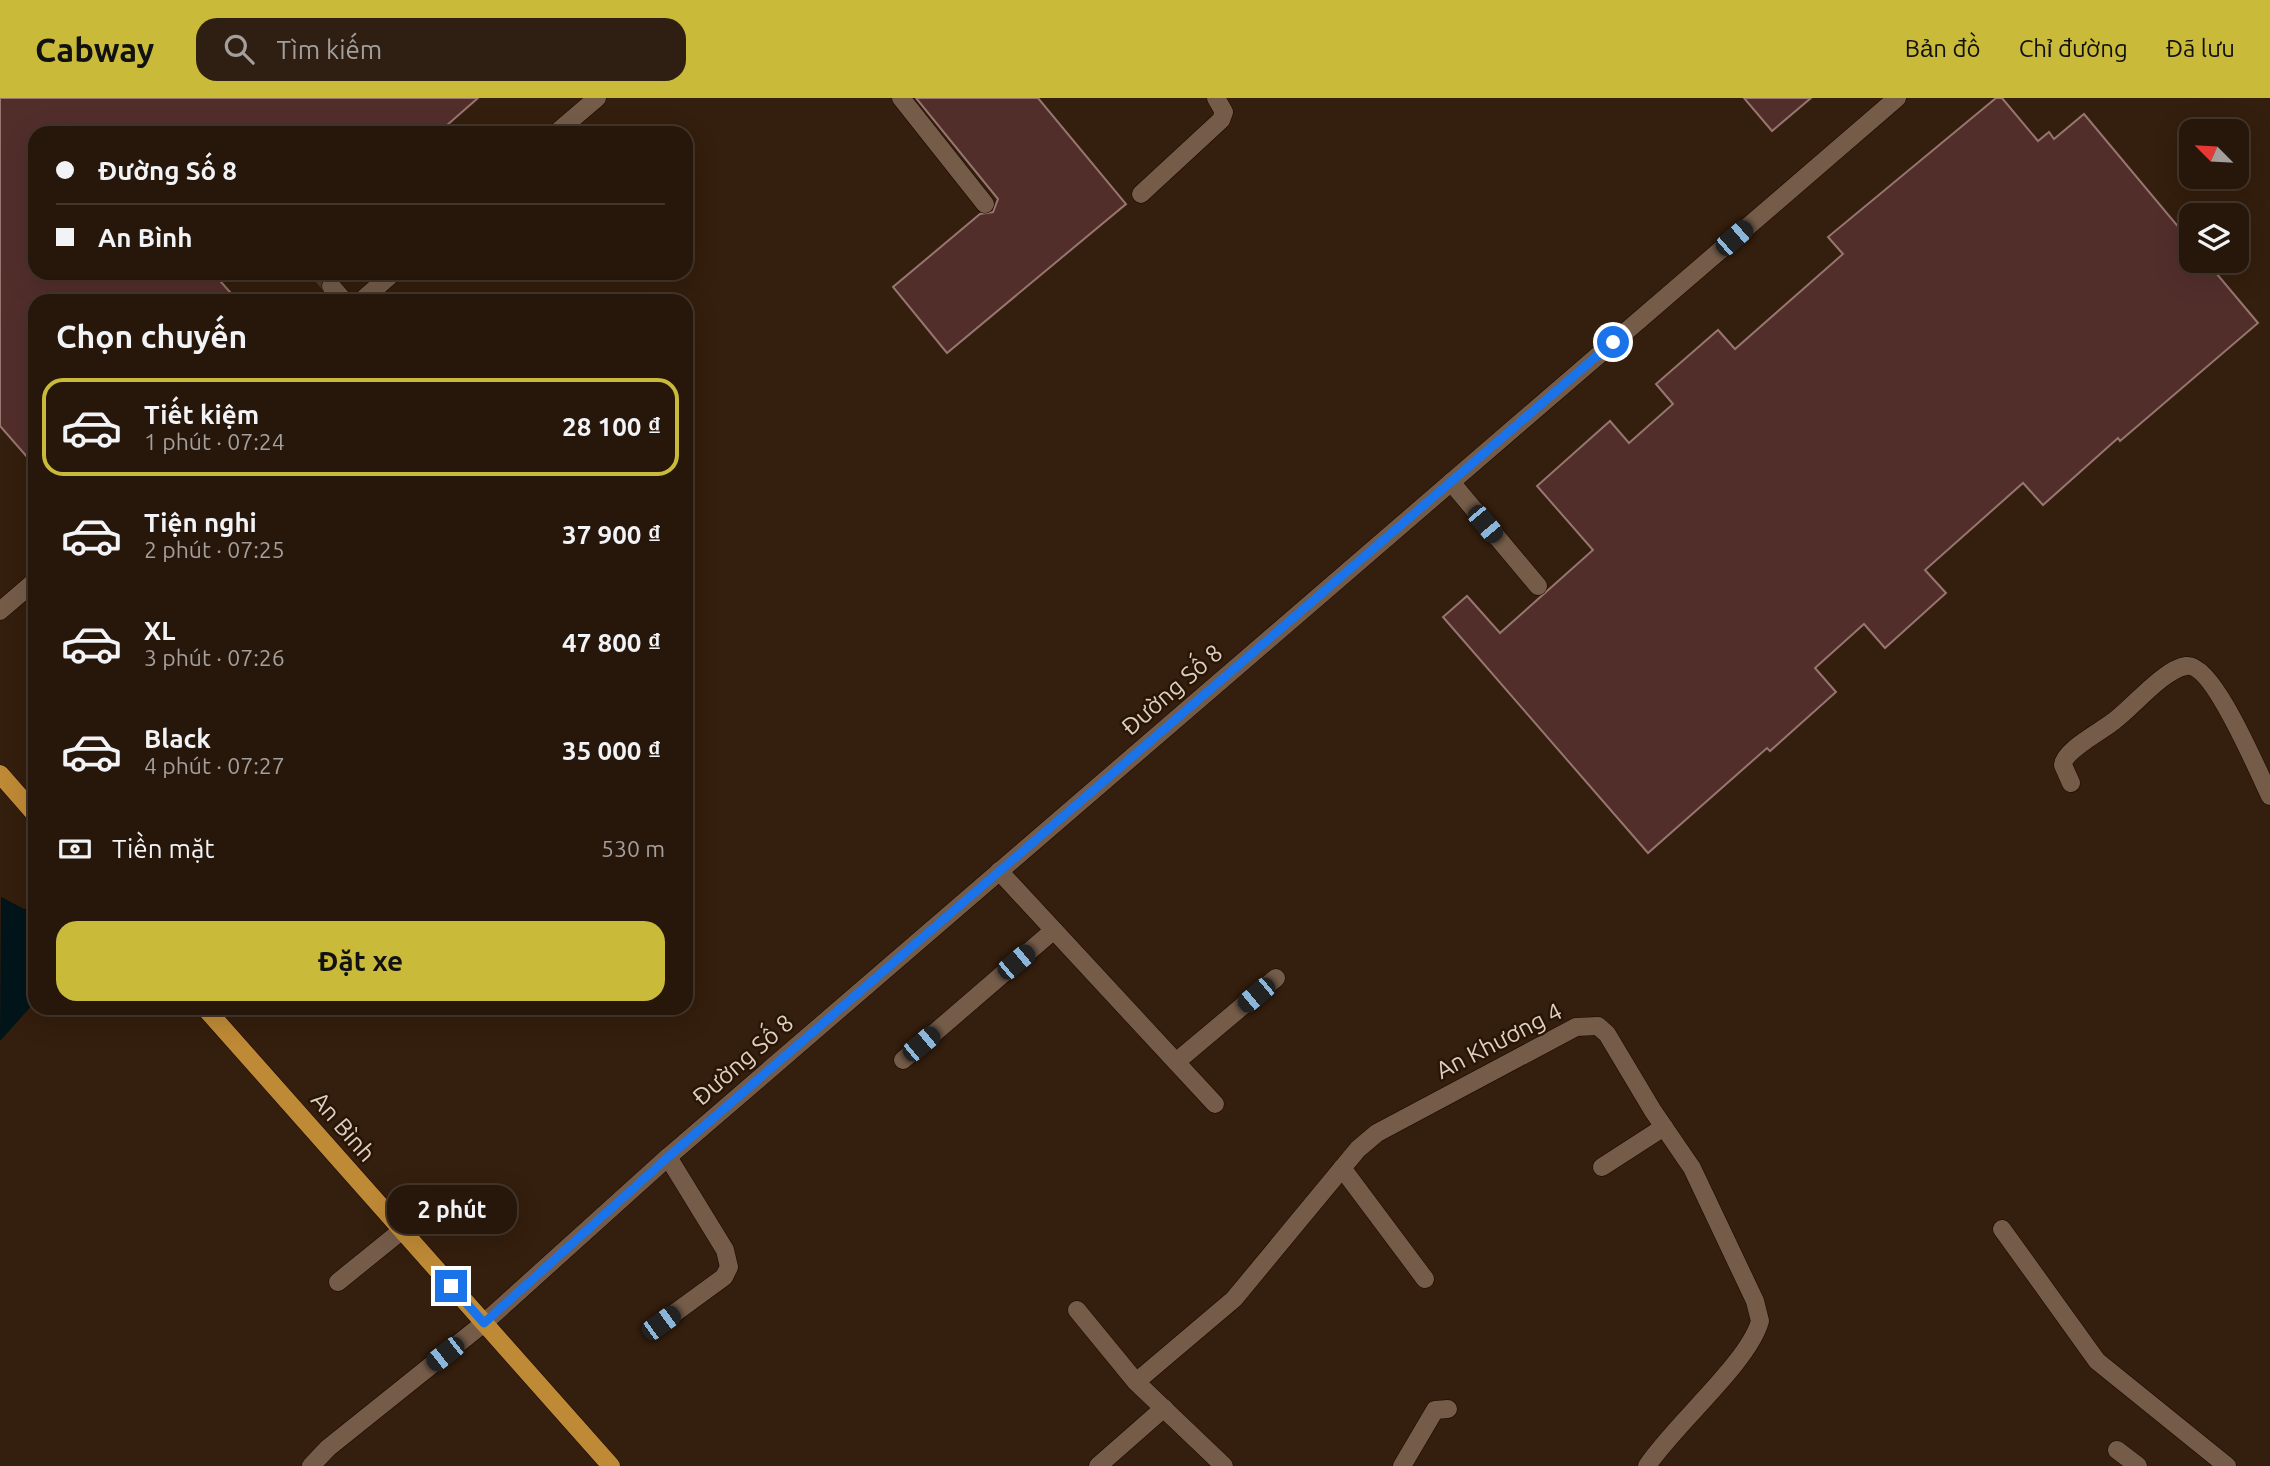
<!DOCTYPE html>
<html lang="vi">
<meta charset="utf-8">
<style>
:root{--surface:#27160a;--page:#2f1f13;--text:#f1f3f6;--muted:#a49f9c;--line:#43352b;--accent:#caba3a}
body{margin:0;font-family:Ubuntu,sans-serif;background:var(--page);color:var(--text);height:100vh;display:flex;flex-direction:column;font-size:26px;white-space:nowrap}
*{box-sizing:border-box;margin:0}
p{font-size:23px;color:var(--muted)}
.icon{flex:none;width:38px;height:38px;fill:none;stroke:currentColor;stroke-width:2;stroke-linecap:round;stroke-linejoin:round}
.map{position:relative;flex:1;overflow:hidden}
.panel{position:absolute;left:28px;top:196px;width:665px;height:721px;display:flex;flex-direction:column;background:var(--surface);border-radius:21px;box-shadow:0 7px 28px #0002,0 0 0 2px var(--line)}
.panel>*{flex:none}
.guide{position:absolute;left:28px;top:28px;width:665px;height:154px;border-radius:21px;box-shadow:0 7px 28px #0002,0 0 0 2px var(--line);display:grid;align-content:center;height:154px;padding:0 28px;background:var(--surface)}
.needle{width:46px;rotate:294deg}
.fabs{position:absolute;left:2179px;top:21px;display:grid;gap:14px}
.fabs a{display:grid;place-items:center;width:70px;height:70px;border-radius:14px;background:var(--surface);box-shadow:0 7px 28px #0002,0 0 0 2px var(--line);font-size:35px}
.end{position:absolute;width:32px;height:32px;margin:-16px;border:9px solid #1a73e8;background:#fff;box-shadow:0 0 0 4px #fff}
.from{border-radius:50%}
.bubble{position:absolute;height:49px;border-radius:21px;background:var(--surface);box-shadow:0 7px 28px #0002,0 0 0 2px var(--line);font-size:23px;font-weight:600;line-height:49px;text-align:center}
.car{position:absolute;width:21px;height:42px;margin:-21px -10px;border-radius:9px;box-shadow:0 0 5px 2px #0007;background:linear-gradient(#222 24%,#8ab4d8 0 40%,#222 0 76%,#8ab4d8 0 86%,#222 0)}
.guide b{display:flex;align-items:center;gap:24px;height:66px;font-size:26px}
.guide b+b{border-top:2px solid var(--line)}
.guide i{width:18px;height:18px;background:var(--text)}
ul{padding:0;list-style:none}
li{display:flex;align-items:center;gap:21px;height:98px;margin:0 14px 10px;padding:0 14px;border:4px solid transparent;border-radius:21px}
li div{flex:1}
li b{display:block;font-size:26px}
li em{font-style:normal;font-weight:600}
li.current{border-color:var(--accent)}
li>.icon{width:63px;height:63px;stroke-width:1.5}
h2{padding:0 28px;font-size:32px;line-height:84px}
.pay{display:flex;align-items:center;gap:18px;height:77px;padding:0 28px;font-size:26px}
.pay p{margin-inline-start:auto}
.primary-button{display:flex;gap:14px;margin-top:auto;padding:14px 28px}
.primary-button a{flex:1;height:80px;border-radius:21px;background:var(--accent);color:#111;font-size:28px;font-weight:600;line-height:80px;text-align:center}
header{display:flex;align-items:center;gap:42px;box-sizing:border-box;height:98px;padding:0 35px;background:var(--accent);color:#111}
header strong{font-size:33px}
nav{display:flex;gap:38px;margin-inline-start:auto;font-size:24px}
.search{width:490px;height:63px;background:var(--page);display:flex;align-items:center;gap:18px;box-sizing:border-box;padding:0 24px;border-radius:21px;color:var(--muted);font-size:26px}
.map>svg:first-child{display:block}
</style>
<header>
<strong>Cabway</strong>
<div class="search"><svg class="icon" aria-label="search" viewBox="0 0 24 24"><circle cx="10" cy="10" r="6"/><path d="M15 15l6 6"/></svg>Tìm kiếm</div>
<nav><a>Bản đồ</a><a>Chỉ đường</a><a>Đã lưu</a></nav>
</header>
<div class="map">
<svg width="2270" height="1368" viewBox="0 0 2270 1368">
<rect width="100%" height="100%" fill="#341e0d"/>
<polygon fill="#00151a" points="1,799 24,811 35,809 35,904 0,943"/>
<g fill="#522e2b" stroke="#977570" stroke-width="2">
<polygon points="0,0 478,0 438,35 35,35 35,175 213,175 238,203 35,203 35,368 0,328"/>
<polygon points="916,0 1038,0 1126,106 947,255 893,189 980,116 993,114 998,101"/>
<polygon points="1744,0 1811,0 1772,33"/>
<polygon points="1996,0 2002,0 2038,43 2049,34 2054,41 2084,16 2191,144 2191,163 2206,163 2258,225 2120,343 2118,340 2043,407 2023,385 1925,472 1946,495 1885,550 1864,526 1815,570 1836,594 1770,653 1767,650 1648,755 1443,519 1467,498 1500,535 1593,452 1537,388 1610,323 1629,345 1673,306 1656,286 1718,232 1735,251 1843,156 1828,139"/>
</g>
<g fill="none" stroke-linecap="round" stroke-linejoin="round">
<polyline stroke="#4d3928" stroke-width="18" stroke-dasharray="18 9" stroke-linecap="butt" points="320,175 331,188"/>
<g stroke="#1a0700" stroke-width="19">
<g id="minor">
<polyline points="901,0 985,106"/>
<polyline points="556,35 597,0"/>
<polyline points="1141,96 1221,22 1224,14 1216,0"/>
<polyline points="331,188 344,203"/>
<polyline points="361,203 393,175"/>
<polyline points="1451,384 1538,488"/>
<polyline points="0,513 35,483"/>
<path d="M2071 685 2063 667C2064 652 2102 633 2114 623 2132 610 2164 571 2186 568 2213 564 2258 674 2270 698"/>
<polyline points="999,773 1215,1006"/>
<polyline points="903,962 1054,832"/>
<polyline points="1176,964 1276,880"/>
<polyline points="1602,1069 1664,1029"/>
<polyline points="1342,1070 1425,1181"/>
<polyline points="2002,1131 2097,1263 2227,1368"/>
<polyline points="338,1184 401,1133"/>
<polyline points="1077,1212 1136,1284 1224,1368"/>
<polyline points="661,1225 724,1179 729,1169 725,1152 668,1059"/>
<path d="M1136 1284 1234 1201 1358 1051 1377 1035 1576 929 1598 928 1607 936 1653 1013 1692 1070 1755 1203 1760 1223C1749 1264 1675 1326 1647 1368"/>
<polyline points="2117,1352 2138,1368"/>
<polyline points="311,1368 328,1350 484,1225 668,1059 1897,0"/>
<polyline points="1098,1368 1164,1310"/>
<polyline points="1402,1368 1435,1312 1448,1311"/>
</g>
</g>
<g stroke="#1a0700" stroke-width="19">
<g id="major">
<polyline points="0,676 35,716"/>
<polyline points="205,910 611,1368"/>
</g>
</g>
<use href="#minor" stroke="#755c49" stroke-width="18"/>
<use href="#major" stroke="#bf8a36" stroke-width="18"/>
</g>
<g fill="none" stroke-linecap="round" stroke-linejoin="round">
<polyline stroke="#1a73e8" stroke-width="9" points="451,1188 484,1225 668,1059 1613,244"/>
</g>
<g text-anchor="middle" stroke-width="5" stroke-linejoin="round" paint-order="stroke">
<g font-size="24" fill="#ddcfc4" stroke="#291504">
<text transform="translate(1172 592) rotate(-41)" y="8">Đường Số 8</text>
<text transform="translate(1499 943) rotate(-27)" y="8">An Khương 4</text>
<text transform="translate(743 962) rotate(-41)" y="8">Đường Số 8</text>
<text transform="translate(343 1029) rotate(49)" y="8">An Bình</text>
</g>
</g>
</svg>
<div class="fabs">
<a><svg class="needle" viewBox="-14 -14 28 28"><path d="M0-13l5 13h-10z" fill="#e53935"/><path d="M0 13l5-13h-10z" fill="#a49f9c"/></svg></a>
<a><svg class="icon" aria-label="layers" viewBox="0 0 24 24"><path d="M12 4l9 5-9 5-9-5zM3 14l9 5 9-5"/></svg></a>
</div>
<i class="end from" style="left:1613px;top:244px"></i>
<i class="end" style="left:451px;top:1188px"></i>
<div class="bubble" style="left:387px;top:1087px;width:130px">2 phút</div>
<i class="car" style="left:1734px;top:140px;rotate:49deg"></i>
<i class="car" style="left:1485px;top:426px;rotate:140deg"></i>
<i class="car" style="left:1016px;top:864px;rotate:50deg"></i>
<i class="car" style="left:1256px;top:897px;rotate:230deg"></i>
<i class="car" style="left:921px;top:946px;rotate:50deg"></i>
<i class="car" style="left:661px;top:1225px;rotate:54deg"></i>
<i class="car" style="left:445px;top:1256px;rotate:232deg"></i>
<div class="guide">
<b><i class="from"></i>Đường Số 8</b>
<b><i></i>An Bình</b>
</div>
<section class="panel">
<h2>Chọn chuyến</h2>
<ul>
<li class="current"><svg class="icon" aria-label="car" viewBox="0 0 24 24"><path d="M5 17H2v-5l4-1 3-4h7l3 4 3 1v5h-3M9 17h6M6 11h13"/><circle cx="7" cy="17" r="2"/><circle cx="17" cy="17" r="2"/></svg><div><b>Tiết kiệm</b><p>1 phút · 07:24</p></div><em>28 100 ₫</em></li>
<li><svg class="icon" aria-label="car" viewBox="0 0 24 24"><path d="M5 17H2v-5l4-1 3-4h7l3 4 3 1v5h-3M9 17h6M6 11h13"/><circle cx="7" cy="17" r="2"/><circle cx="17" cy="17" r="2"/></svg><div><b>Tiện nghi</b><p>2 phút · 07:25</p></div><em>37 900 ₫</em></li>
<li><svg class="icon" aria-label="car" viewBox="0 0 24 24"><path d="M5 17H2v-5l4-1 3-4h7l3 4 3 1v5h-3M9 17h6M6 11h13"/><circle cx="7" cy="17" r="2"/><circle cx="17" cy="17" r="2"/></svg><div><b>XL</b><p>3 phút · 07:26</p></div><em>47 800 ₫</em></li>
<li><svg class="icon" aria-label="car" viewBox="0 0 24 24"><path d="M5 17H2v-5l4-1 3-4h7l3 4 3 1v5h-3M9 17h6M6 11h13"/><circle cx="7" cy="17" r="2"/><circle cx="17" cy="17" r="2"/></svg><div><b>Black</b><p>4 phút · 07:27</p></div><em>35 000 ₫</em></li>
</ul>
<div class="pay"><svg class="icon" aria-label="cash" viewBox="0 0 24 24"><path d="M3 7h18v10H3z"/><circle cx="12" cy="12" r="2"/></svg>Tiền mặt<p>530 m</p></div>
<div class="primary-button"><a>Đặt xe</a></div>
</section>
</div>
